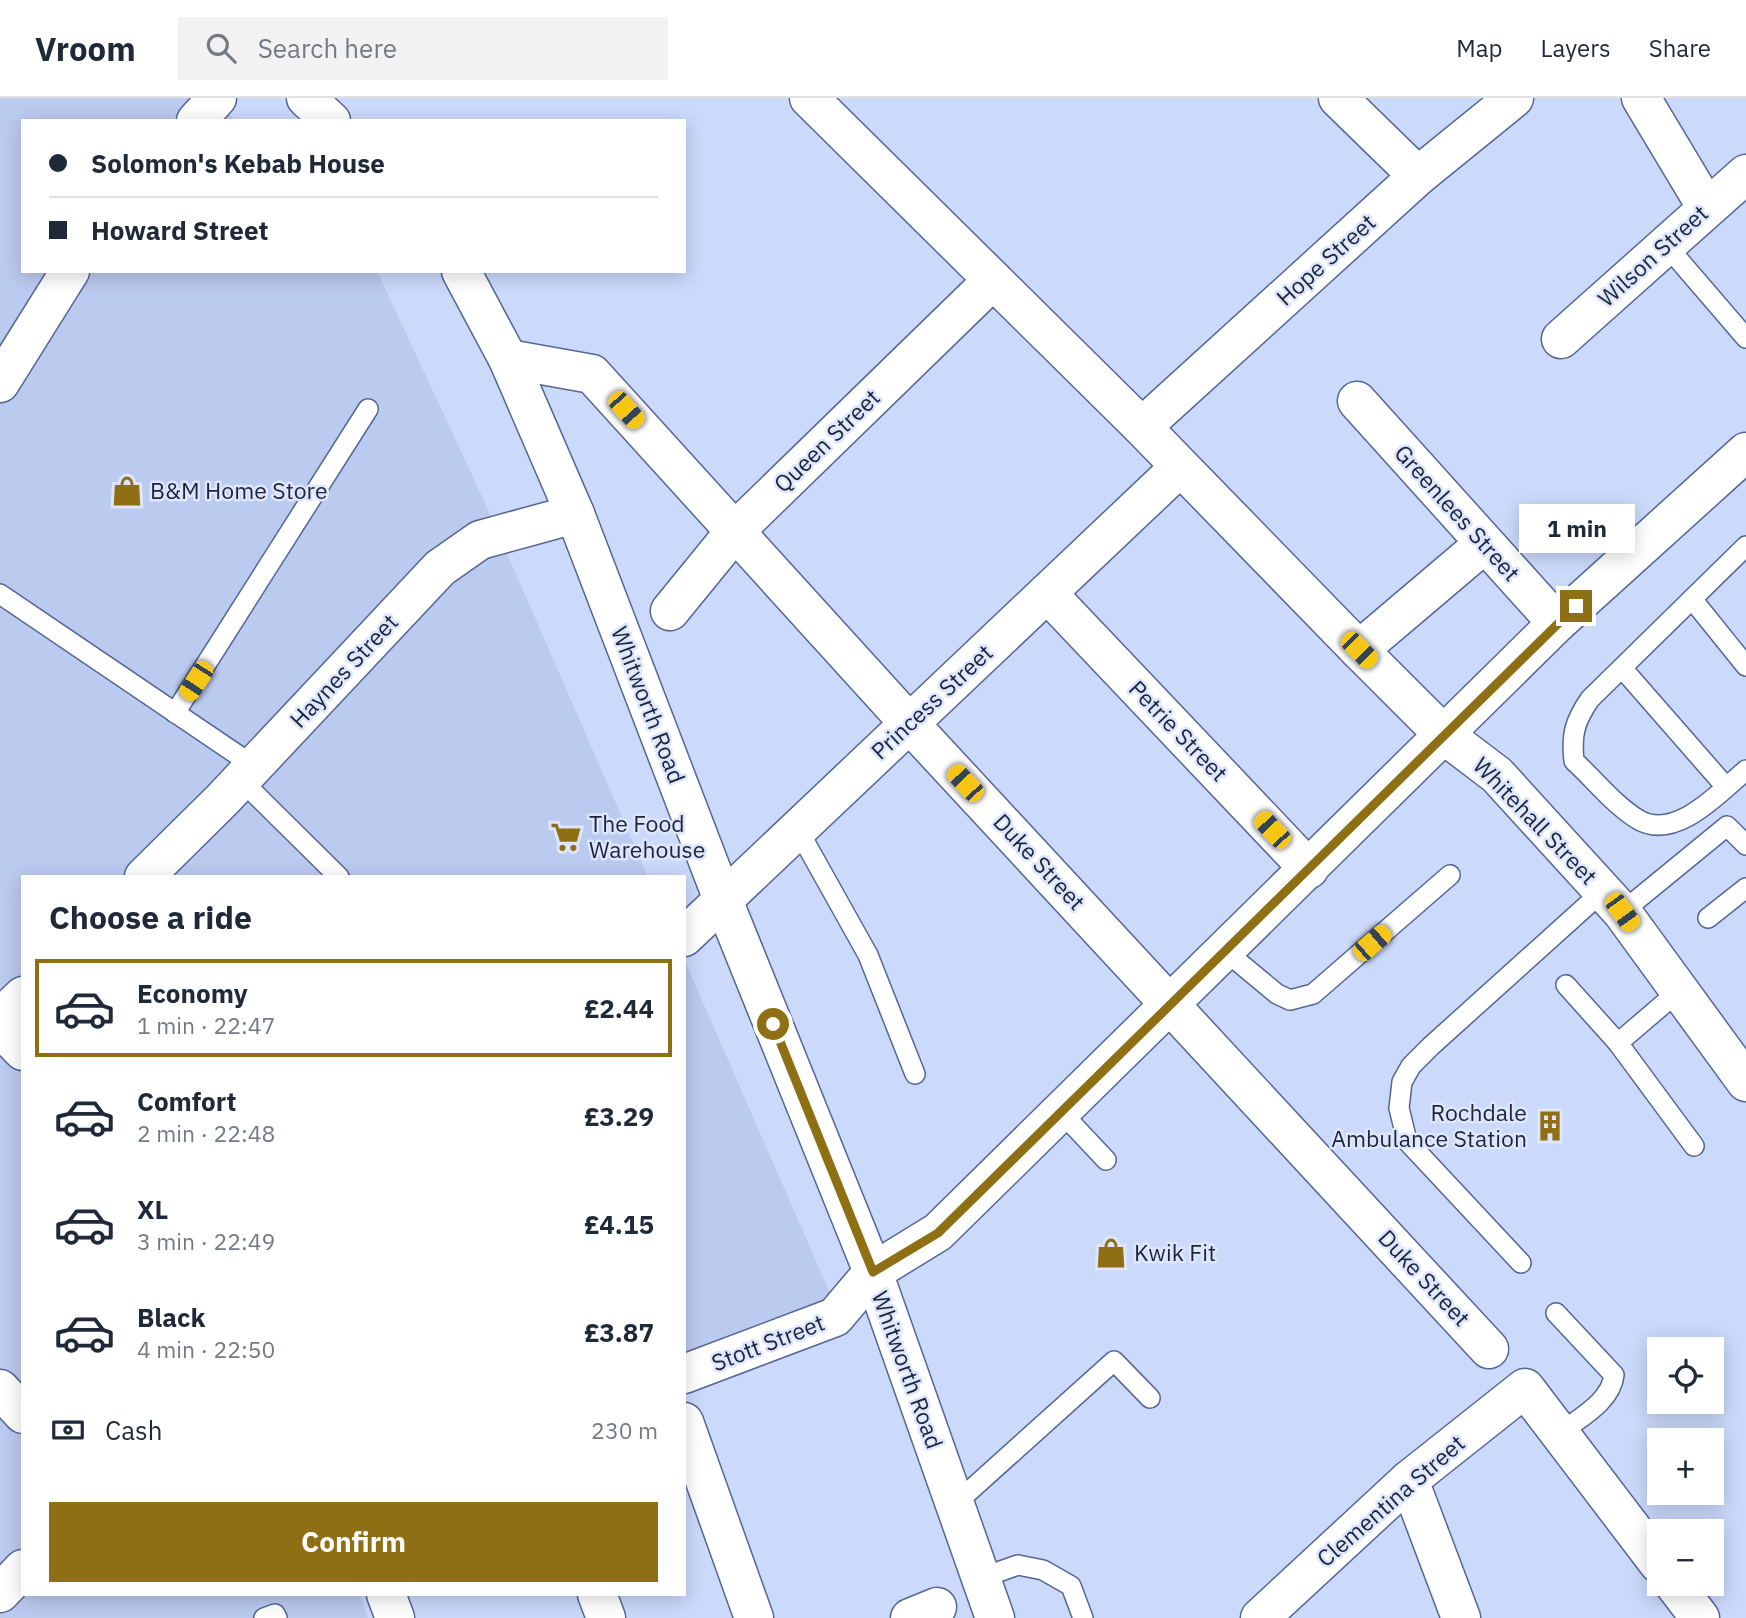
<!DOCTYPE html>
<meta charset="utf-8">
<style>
:root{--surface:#fff;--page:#f2f2f3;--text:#1f2937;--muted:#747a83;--line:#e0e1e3;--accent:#8e6f13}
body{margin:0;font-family:"IBM Plex Sans",sans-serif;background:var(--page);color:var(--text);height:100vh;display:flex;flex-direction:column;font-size:26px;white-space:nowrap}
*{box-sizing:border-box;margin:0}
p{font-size:23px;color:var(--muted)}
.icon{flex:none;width:38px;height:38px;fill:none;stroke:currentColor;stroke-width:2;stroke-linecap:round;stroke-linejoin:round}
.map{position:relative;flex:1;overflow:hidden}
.side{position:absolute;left:21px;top:777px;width:665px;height:721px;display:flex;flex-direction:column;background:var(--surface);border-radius:0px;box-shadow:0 4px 18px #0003}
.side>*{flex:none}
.top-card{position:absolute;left:21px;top:21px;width:665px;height:154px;border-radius:0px;box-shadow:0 4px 18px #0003;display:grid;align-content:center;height:154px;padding:0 28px;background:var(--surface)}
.tools{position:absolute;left:1647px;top:1239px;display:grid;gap:14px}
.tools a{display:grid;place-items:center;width:77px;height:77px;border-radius:0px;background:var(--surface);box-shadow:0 4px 18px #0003;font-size:35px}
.end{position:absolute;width:32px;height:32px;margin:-16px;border:9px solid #8e6f13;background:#fff;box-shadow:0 0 0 4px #fff}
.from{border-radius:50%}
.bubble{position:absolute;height:49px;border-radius:0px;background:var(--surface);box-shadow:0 4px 18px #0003;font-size:23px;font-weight:700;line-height:49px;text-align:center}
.car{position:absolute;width:21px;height:42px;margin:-21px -10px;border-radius:9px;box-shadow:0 0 5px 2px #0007;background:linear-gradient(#f5c518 24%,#345 0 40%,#f5c518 0 76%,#345 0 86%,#f5c518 0)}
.top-card b{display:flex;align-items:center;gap:24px;height:66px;font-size:26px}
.top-card b+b{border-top:2px solid var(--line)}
.top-card i{width:18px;height:18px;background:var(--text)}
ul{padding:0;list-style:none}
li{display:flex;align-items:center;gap:21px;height:98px;margin:0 14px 10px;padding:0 14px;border:4px solid transparent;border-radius:0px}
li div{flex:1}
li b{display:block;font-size:26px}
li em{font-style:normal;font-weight:700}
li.on{border-color:var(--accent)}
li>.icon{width:63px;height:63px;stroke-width:1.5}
h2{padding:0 28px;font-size:32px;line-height:84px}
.pay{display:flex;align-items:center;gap:18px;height:77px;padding:0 28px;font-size:26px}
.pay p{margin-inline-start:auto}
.primary-button{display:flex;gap:14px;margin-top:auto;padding:14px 28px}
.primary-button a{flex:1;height:80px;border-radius:0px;background:var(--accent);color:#fff;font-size:28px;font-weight:700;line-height:80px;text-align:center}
header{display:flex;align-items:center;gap:42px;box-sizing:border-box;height:98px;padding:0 35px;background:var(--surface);border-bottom:2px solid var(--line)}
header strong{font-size:33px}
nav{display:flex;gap:38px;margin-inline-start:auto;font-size:24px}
.search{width:490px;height:63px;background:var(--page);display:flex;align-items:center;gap:18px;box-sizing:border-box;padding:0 24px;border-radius:0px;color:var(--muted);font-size:26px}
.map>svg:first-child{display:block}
</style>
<header>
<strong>Vroom</strong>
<div class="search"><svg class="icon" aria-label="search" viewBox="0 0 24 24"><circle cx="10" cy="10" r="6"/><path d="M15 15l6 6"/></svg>Search here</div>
<nav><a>Map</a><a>Layers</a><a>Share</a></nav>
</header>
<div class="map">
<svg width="1746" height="1520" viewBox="0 0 1746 1520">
<rect width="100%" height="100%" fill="#cbd9fb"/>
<g fill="#bbcaef">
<polygon points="0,0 213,0 235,23 23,23 23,173 377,173 485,405 648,779 23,779 23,1496 360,1496 368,1520 0,1520"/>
<polygon points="684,861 833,1202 684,1257"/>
</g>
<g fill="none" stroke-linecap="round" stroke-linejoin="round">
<g stroke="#536697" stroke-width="22">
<g id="service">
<polyline points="1666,147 1746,240"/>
<path d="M1746 448 1590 601C1575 623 1571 636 1574 663 1594 681 1615 708 1639 722 1676 743 1720 694 1746 672"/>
<polyline points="0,496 254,668"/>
<polyline points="1692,501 1746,568"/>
<polyline points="1622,570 1726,689"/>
<polyline points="175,615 368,311"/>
<polyline points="241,682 339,779"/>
<polyline points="797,730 868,857 915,976"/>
<polyline points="1622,814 1727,728 1746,747"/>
<polyline points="1708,820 1746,790"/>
<polyline points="1224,852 1277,896 1290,902 1313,896 1450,777"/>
<polyline points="1566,887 1618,945 1694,1048"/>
<polyline points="1618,945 1680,892"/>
<polyline points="1060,1013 1106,1062"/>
<polyline points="1521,1165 1407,1043 1399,1010 1402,984 1411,968 1431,948 1603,793"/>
<path d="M1556 1215 1614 1277C1611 1304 1579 1320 1560 1335"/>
<polyline points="955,1406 1114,1263 1150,1300"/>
<polyline points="981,1480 1018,1467 1043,1472 1071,1488 1083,1520"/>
<polyline points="264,1520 275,1516 277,1520"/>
</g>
</g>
<g stroke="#536697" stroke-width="41">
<g id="minor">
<polyline points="809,0 1142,329 1359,552 1443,636 1497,677 1622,814 1746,984"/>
<polyline points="1338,0 1418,78"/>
<polyline points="1641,0 1707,110"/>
<polyline points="196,23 217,0"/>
<polyline points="1561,241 1746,76"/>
<polyline points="508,261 592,276 909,625 1489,1251"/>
<polyline points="0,285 70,173"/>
<polyline points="1357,303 1557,525"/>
<polyline points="1142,329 1418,78 1514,0"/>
<polyline points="1047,495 1309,771"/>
<polyline points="670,513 736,432 993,182"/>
<polyline points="1359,552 1484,446"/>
<polyline points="144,779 222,702 440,470 480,442 575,416"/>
<polyline points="684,839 1180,369"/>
<polyline points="0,920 23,898"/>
<polyline points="0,930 23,953"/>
<polyline points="684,1276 835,1219 873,1174"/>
<polyline points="0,1291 23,1316"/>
<polyline points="684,1324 754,1520"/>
<polyline points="1409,1382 1461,1520"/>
<polyline points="1674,1486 1700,1520"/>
<polyline points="0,1495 23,1471"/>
<polyline points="386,1496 395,1520"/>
<polyline points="597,1496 606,1520"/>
<polyline points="910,1520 937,1509"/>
<polyline points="1260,1520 1409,1382 1525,1290 1659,1466"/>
</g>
</g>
<g stroke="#536697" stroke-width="41">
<polyline id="tertiary" points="873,1174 938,1134 1557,525 1746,354"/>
</g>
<g stroke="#536697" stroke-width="41">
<g id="primary">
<polyline points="306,0 331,23"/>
<polyline points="461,173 508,261 575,416 723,802 873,1174 995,1520"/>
</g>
</g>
<use href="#service" stroke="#fff" stroke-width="19"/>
<use href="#minor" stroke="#fff" stroke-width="38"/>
<use href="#tertiary" stroke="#fff" stroke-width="38"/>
<use href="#primary" stroke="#fff" stroke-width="38"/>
</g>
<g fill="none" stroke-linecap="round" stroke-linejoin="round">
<polyline stroke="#8e6f13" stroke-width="9" points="773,926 873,1174 938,1135 1576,508"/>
</g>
<defs>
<g id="shop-bare" transform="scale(2.415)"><path d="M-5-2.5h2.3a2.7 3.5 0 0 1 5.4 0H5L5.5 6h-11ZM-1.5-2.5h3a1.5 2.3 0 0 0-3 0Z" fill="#8e6f13" stroke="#dde6fd" stroke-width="2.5" paint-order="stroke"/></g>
<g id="supermarket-bare" transform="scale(2.415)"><path d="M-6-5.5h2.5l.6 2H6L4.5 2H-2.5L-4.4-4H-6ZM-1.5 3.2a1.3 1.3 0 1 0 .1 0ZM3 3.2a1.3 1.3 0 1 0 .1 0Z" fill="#8e6f13" stroke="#dde6fd" stroke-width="2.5" paint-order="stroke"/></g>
<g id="building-bare" transform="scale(2.415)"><path d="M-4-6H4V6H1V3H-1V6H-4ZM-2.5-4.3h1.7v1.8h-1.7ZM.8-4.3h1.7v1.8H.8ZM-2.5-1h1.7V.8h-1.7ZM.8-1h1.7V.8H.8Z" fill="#8e6f13" stroke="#dde6fd" stroke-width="2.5" paint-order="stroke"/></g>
</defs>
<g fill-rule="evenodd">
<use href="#shop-bare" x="127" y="393"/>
<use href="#supermarket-bare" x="566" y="739"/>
<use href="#building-bare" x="1550" y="1028"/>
<use href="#shop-bare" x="1111" y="1155"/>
</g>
<g text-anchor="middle" stroke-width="5" stroke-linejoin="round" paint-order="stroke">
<g font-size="23" fill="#1d253a" stroke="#dde6fd">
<text transform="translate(1653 158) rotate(-42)" y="8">Wilson Street</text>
<text transform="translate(1326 162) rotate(-42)" y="8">Hope Street</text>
<text transform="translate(827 343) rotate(-44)" y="8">Queen Street</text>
<text transform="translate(1457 415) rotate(48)" y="8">Greenlees Street</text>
<text transform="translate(344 573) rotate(-47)" y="8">Haynes Street</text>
<text transform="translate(932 604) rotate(-43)" y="8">Princess Street</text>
<text transform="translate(648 607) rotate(69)" y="8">Whitworth Road</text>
<text transform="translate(1178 633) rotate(46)" y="8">Petrie Street</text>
<text transform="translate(1535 723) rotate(46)" y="8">Whitehall Street</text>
<text transform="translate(1039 764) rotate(47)" y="8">Duke Street</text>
<text transform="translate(1424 1180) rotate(47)" y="8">Duke Street</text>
<text transform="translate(768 1245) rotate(-21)" y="8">Stott Street</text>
<text transform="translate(907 1272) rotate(70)" y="8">Whitworth Road</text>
<text transform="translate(1391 1403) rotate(-41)" y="8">Clementina Street</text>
</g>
<g font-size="23" fill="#1d253a" stroke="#dde6fd" text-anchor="start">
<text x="150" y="401">B&amp;M Home Store</text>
<text x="589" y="734">The Food<tspan x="589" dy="26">Warehouse</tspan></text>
<text x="1527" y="1023" text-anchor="end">Rochdale<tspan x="1527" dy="26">Ambulance Station</tspan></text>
<text x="1134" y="1163">Kwik Fit</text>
</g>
</g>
</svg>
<div class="tools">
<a><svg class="icon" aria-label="locate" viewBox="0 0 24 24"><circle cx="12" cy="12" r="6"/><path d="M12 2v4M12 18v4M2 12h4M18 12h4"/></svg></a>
<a>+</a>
<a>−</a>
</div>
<i class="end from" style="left:773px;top:926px"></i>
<i class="end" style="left:1576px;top:508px"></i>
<div class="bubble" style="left:1519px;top:406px;width:116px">1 min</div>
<i class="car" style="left:626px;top:312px;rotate:138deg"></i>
<i class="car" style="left:1359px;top:552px;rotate:135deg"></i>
<i class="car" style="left:196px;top:583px;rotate:213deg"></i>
<i class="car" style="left:965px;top:685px;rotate:317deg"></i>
<i class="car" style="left:1272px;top:732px;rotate:317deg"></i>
<i class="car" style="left:1622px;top:814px;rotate:144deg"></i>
<i class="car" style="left:1372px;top:845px;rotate:49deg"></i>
<div class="top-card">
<b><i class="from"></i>Solomon's Kebab House</b>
<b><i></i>Howard Street</b>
</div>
<section class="side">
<h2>Choose a ride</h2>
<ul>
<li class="on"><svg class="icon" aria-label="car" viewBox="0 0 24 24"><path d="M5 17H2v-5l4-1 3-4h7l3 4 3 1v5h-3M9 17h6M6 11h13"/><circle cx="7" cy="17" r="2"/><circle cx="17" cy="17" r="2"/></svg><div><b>Economy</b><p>1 min · 22:47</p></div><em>£2.44</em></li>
<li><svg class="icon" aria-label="car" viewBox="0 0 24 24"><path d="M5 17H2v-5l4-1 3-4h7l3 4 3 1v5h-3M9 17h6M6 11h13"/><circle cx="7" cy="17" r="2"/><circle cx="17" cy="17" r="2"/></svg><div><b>Comfort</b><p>2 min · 22:48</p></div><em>£3.29</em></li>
<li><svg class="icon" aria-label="car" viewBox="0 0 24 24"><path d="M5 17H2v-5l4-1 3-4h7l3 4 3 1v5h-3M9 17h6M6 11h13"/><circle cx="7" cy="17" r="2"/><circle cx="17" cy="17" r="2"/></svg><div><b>XL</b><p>3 min · 22:49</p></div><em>£4.15</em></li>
<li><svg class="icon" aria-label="car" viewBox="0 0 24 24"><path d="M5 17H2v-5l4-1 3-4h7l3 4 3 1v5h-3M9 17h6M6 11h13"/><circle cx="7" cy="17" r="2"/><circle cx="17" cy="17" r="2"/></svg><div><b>Black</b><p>4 min · 22:50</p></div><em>£3.87</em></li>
</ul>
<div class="pay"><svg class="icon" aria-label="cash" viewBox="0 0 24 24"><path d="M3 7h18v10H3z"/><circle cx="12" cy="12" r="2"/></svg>Cash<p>230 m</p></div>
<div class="primary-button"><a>Confirm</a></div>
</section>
</div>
